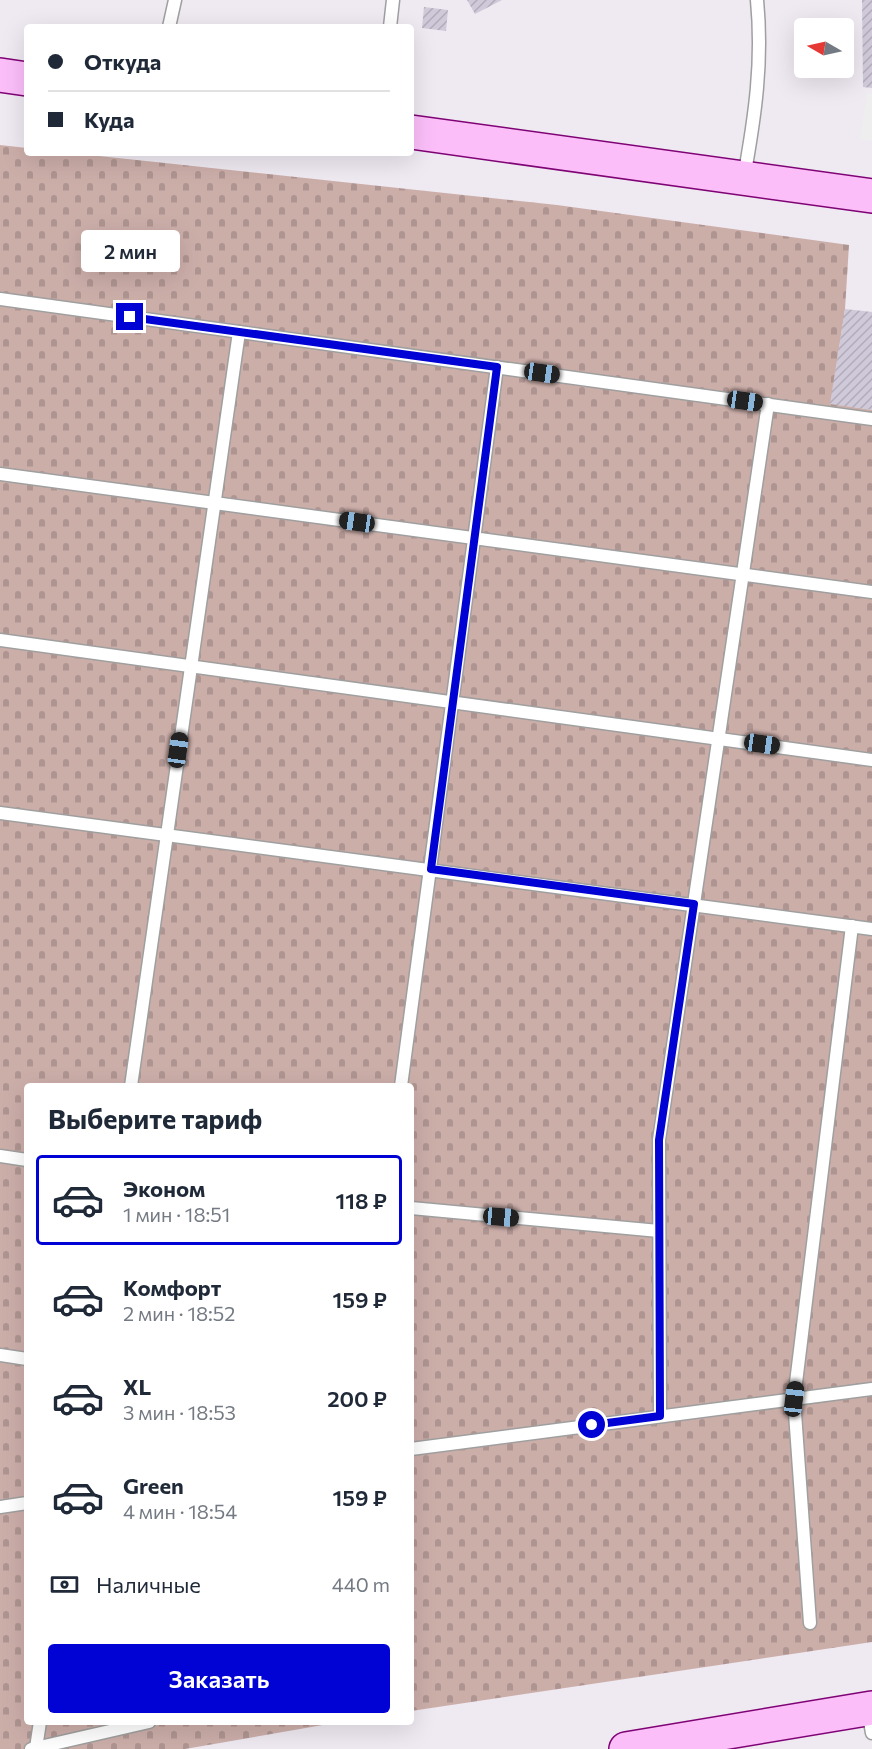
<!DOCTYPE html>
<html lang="ru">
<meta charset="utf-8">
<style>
:root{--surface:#fff;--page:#f6f6f7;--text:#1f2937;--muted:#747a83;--line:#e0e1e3;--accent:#0003d4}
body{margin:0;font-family:Commissioner,sans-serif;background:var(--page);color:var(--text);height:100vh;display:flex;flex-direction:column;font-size:22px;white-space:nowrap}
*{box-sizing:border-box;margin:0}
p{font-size:20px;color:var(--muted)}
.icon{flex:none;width:33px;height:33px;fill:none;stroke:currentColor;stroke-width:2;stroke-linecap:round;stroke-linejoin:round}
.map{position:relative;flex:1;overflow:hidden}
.details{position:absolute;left:24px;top:1083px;width:390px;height:642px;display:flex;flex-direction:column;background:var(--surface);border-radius:6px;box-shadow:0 6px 24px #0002}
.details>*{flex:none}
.top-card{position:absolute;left:24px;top:24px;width:390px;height:132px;border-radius:6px;box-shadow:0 6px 24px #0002;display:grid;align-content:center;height:132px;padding:0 24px;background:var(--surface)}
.needle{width:39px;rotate:279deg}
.tools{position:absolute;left:794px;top:18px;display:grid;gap:12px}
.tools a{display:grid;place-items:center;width:60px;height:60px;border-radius:6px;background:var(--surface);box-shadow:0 6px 24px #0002;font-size:30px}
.end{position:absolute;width:27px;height:27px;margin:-14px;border:8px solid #0003d4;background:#fff;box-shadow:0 0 0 3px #fff}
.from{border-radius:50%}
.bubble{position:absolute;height:42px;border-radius:6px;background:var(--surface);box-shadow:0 6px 24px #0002;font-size:20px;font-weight:600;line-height:42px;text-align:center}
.car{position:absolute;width:18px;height:36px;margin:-18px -9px;border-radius:8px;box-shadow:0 0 4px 2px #0007;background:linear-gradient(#222 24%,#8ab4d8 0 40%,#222 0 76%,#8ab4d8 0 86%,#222 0)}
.top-card b{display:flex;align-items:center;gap:21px;height:57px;font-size:22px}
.top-card b+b{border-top:2px solid var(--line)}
.top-card i{width:15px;height:15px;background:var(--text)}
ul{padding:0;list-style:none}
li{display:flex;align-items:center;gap:18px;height:90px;margin:0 12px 9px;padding:0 12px;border:3px solid transparent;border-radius:6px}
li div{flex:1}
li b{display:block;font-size:22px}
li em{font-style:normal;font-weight:600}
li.active{border-color:var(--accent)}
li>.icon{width:54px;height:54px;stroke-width:1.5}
h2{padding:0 24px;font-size:27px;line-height:72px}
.pay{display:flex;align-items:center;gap:15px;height:66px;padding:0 24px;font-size:22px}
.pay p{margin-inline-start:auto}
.cta{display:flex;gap:12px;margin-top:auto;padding:12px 24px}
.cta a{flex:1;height:69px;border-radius:6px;background:var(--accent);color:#fff;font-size:24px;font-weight:600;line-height:69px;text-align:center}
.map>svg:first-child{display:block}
</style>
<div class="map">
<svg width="872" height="1749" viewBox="0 0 872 1749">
<defs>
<pattern id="cemetery-stones" width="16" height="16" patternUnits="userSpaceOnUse" patternTransform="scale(1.5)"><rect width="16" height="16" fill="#ccaea9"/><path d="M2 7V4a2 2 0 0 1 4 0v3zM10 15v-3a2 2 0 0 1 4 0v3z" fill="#af9591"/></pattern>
<pattern id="building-hatch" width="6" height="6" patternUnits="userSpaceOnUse" patternTransform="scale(1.5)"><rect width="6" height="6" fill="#d0c9d9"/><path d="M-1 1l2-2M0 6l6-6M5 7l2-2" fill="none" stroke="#b2acba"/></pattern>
</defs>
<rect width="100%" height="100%" fill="#efe9f2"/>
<polygon fill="url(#cemetery-stones)" points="0,145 27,148 27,153 71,153 557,205 849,245 845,309 831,403 872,410 872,1642 411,1711 411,1086 27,1086 27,1722 340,1722 185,1749 0,1749"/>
<polygon fill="#eee" points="867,93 872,94 872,141 860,139"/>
<g fill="url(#building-hatch)">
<polygon points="467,0 502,0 475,14"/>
<polygon points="862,0 872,0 872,88 863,87"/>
<polygon points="424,7 448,10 446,31 422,28"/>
<polygon points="845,309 872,312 872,410 830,404"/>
</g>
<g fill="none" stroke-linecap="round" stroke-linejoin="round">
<g stroke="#9f9f9f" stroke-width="15">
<g id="lane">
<polyline points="169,27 175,0"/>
<polyline points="390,27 393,0"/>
<path d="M744 177C755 116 763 62 757 0"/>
<polyline points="0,299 872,419"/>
<polyline points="0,474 872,592"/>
<polyline points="0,640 872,760"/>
<polyline points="0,813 872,929"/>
<polyline points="131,1086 239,332"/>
<polyline points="401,1086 497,367"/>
<polyline points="0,1156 27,1160"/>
<polyline points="411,1208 659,1231"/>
<polyline points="0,1355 27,1359"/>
<polyline points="660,1416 659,1140 768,404"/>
<polyline points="411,1449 872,1389"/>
<polyline points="0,1507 27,1503"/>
<polyline points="810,1623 794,1399 852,926"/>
<polyline points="868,1710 872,1733"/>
<polyline points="36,1748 40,1722"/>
<polyline points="31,1749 149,1722"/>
</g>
</g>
<g stroke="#7f0374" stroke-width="36">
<g id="secondary">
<polyline points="0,75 27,79"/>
<polyline points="411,132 872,196"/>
<polyline points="626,1749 872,1708"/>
</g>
</g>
<use href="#lane" stroke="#fff" stroke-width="12"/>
<use href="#secondary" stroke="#fbbef9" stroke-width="33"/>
</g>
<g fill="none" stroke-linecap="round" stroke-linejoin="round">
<polyline stroke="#0003d4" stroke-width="8" points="130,317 497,367 431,869 694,904 659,1140 660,1416 592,1425"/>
</g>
</svg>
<div class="tools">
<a><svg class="needle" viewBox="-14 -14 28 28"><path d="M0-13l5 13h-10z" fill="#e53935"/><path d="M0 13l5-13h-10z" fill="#747a83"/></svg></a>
</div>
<i class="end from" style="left:592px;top:1425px"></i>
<i class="end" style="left:130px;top:317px"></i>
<div class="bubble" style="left:81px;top:230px;width:99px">2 мин</div>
<i class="car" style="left:542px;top:373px;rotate:98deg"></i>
<i class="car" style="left:745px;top:401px;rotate:98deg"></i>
<i class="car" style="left:357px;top:522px;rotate:278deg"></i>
<i class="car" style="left:762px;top:744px;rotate:98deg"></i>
<i class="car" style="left:178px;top:750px;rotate:8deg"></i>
<i class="car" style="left:501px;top:1217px;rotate:95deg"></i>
<i class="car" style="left:794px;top:1399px;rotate:7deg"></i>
<div class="top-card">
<b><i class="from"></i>Откуда</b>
<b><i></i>Куда</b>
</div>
<section class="details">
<h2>Выберите тариф</h2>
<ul>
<li class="active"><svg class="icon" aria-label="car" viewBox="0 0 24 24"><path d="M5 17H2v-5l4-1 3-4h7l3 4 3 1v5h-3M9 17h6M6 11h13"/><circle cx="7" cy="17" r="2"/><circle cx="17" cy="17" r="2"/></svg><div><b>Эконом</b><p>1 мин · 18:51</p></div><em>118 ₽</em></li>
<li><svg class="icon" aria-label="car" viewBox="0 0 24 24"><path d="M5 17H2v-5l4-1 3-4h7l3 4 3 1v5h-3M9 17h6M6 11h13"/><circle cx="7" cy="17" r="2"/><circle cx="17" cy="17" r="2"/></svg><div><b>Комфорт</b><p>2 мин · 18:52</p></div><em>159 ₽</em></li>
<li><svg class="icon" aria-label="car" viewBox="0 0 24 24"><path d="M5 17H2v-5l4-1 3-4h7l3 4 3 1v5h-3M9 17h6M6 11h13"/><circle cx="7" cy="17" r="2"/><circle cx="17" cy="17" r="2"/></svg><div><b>XL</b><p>3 мин · 18:53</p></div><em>200 ₽</em></li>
<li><svg class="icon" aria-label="car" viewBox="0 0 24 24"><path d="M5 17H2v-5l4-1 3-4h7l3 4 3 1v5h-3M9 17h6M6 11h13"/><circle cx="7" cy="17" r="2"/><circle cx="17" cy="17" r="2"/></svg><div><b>Green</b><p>4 мин · 18:54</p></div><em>159 ₽</em></li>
</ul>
<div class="pay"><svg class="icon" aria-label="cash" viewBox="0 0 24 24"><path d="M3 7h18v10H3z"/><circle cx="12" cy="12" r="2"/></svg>Наличные<p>440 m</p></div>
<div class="cta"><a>Заказать</a></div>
</section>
</div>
